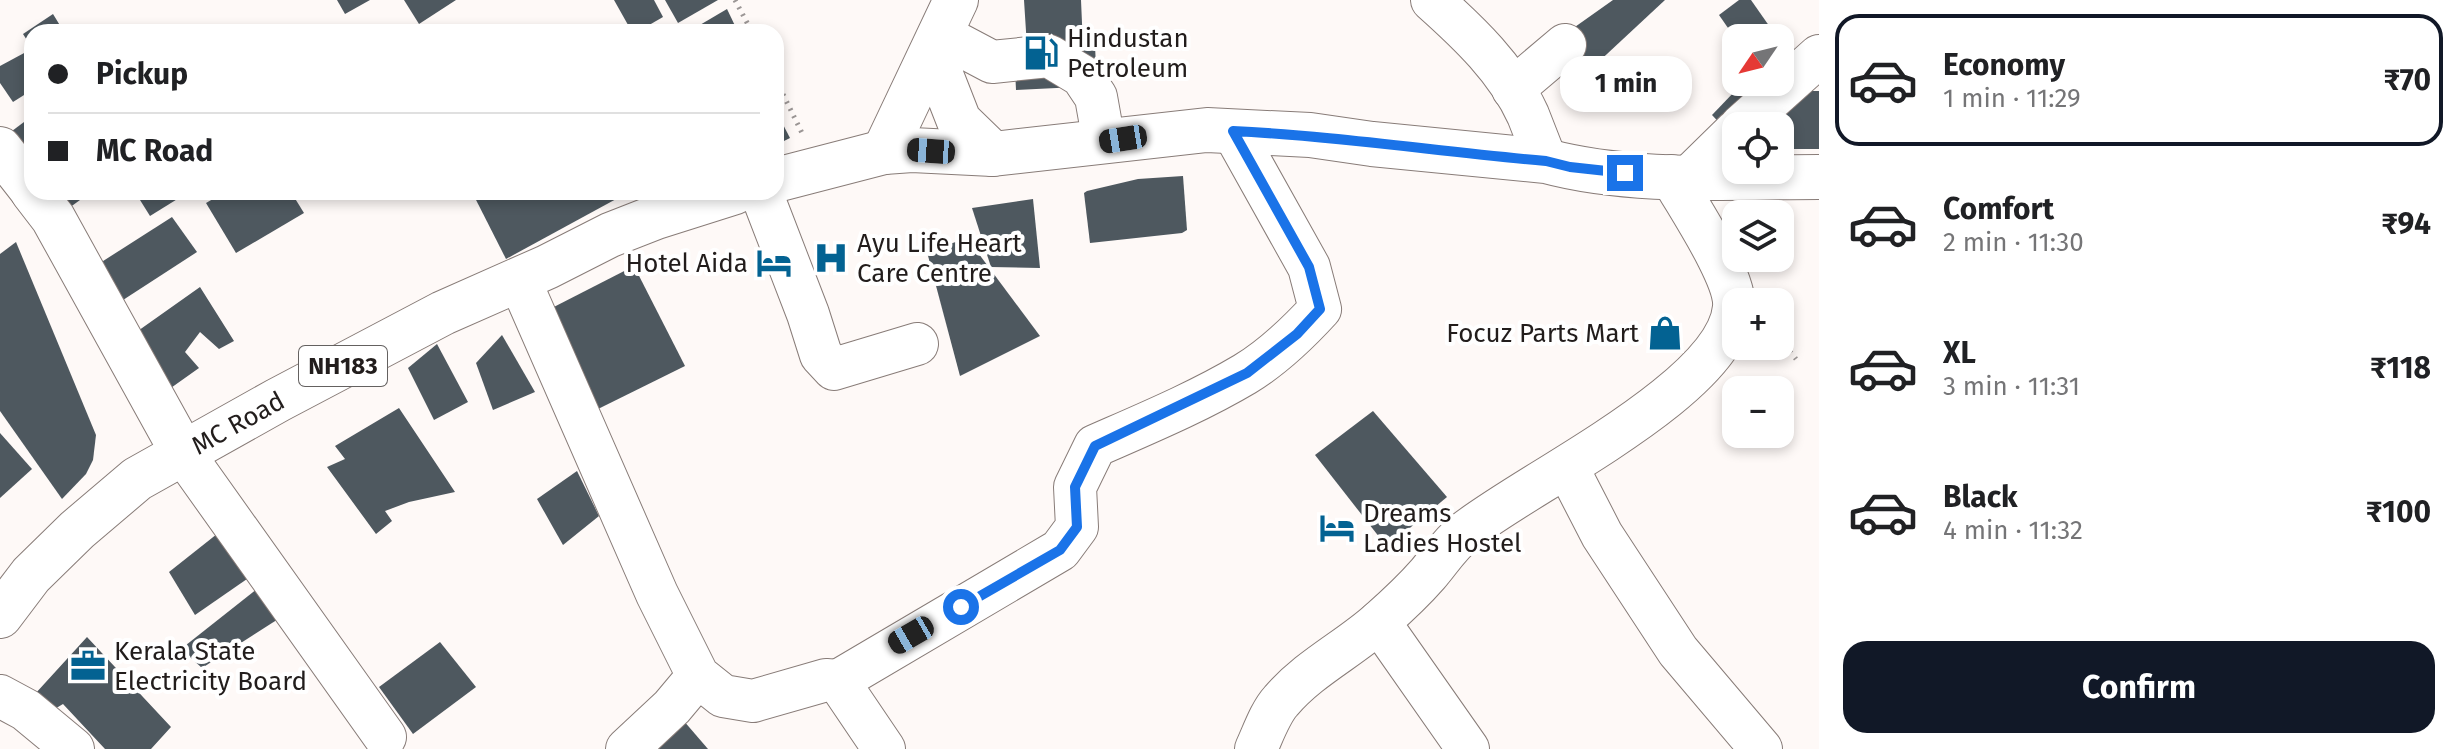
<!DOCTYPE html>
<meta charset="utf-8">
<style>
:root{--surface:#fff;--page:#f6f6f6;--text:#202124;--muted:#757577;--line:#e0e0e0;--accent:#111827}
body{margin:0;font-family:"Fira Sans",sans-serif;background:var(--page);color:var(--text);height:100vh;display:flex;flex-direction:column;font-size:30px;white-space:nowrap}
*{box-sizing:border-box;margin:0}
p{font-size:26px;color:var(--muted)}
.icon{flex:none;width:44px;height:44px;fill:none;stroke:currentColor;stroke-width:2;stroke-linecap:round;stroke-linejoin:round}
.map{position:relative;flex:1;overflow:hidden}
.side{display:flex;flex-direction:column;background:var(--surface);width:640px}
.side>*{flex:none}
.banner{position:absolute;left:24px;top:24px;width:760px;height:176px;border-radius:24px;box-shadow:0 4px 12px #0003;display:grid;align-content:center;height:176px;padding:0 24px;background:var(--surface)}
.needle{width:52px;rotate:235deg}
.tools{position:absolute;left:1722px;top:24px;display:grid;gap:16px}
.tools a{display:grid;place-items:center;width:72px;height:72px;border-radius:16px;background:var(--surface);box-shadow:0 4px 12px #0003;font-size:40px}
.end{position:absolute;width:36px;height:36px;margin:-18px;border:10px solid #1a73e8;background:#fff;box-shadow:0 0 0 4px #fff}
.from{border-radius:50%}
.bubble{position:absolute;height:56px;border-radius:24px;background:var(--surface);box-shadow:0 4px 12px #0003;font-size:26px;font-weight:700;line-height:56px;text-align:center}
.car{position:absolute;width:24px;height:48px;margin:-24px -12px;border-radius:10px;box-shadow:0 0 6px 2px #0007;background:linear-gradient(#222 24%,#8ab4d8 0 40%,#222 0 76%,#8ab4d8 0 86%,#222 0)}
.banner b{display:flex;align-items:center;gap:28px;height:76px;font-size:30px}
.banner b+b{border-top:2px solid var(--line)}
.banner i{width:20px;height:20px;background:var(--text)}
ul{padding:14px 0 0;list-style:none}
li{display:flex;align-items:center;gap:24px;height:132px;margin:0 16px 12px;padding:0 8px;border:4px solid transparent;border-radius:24px}
li div{flex:1}
li b{display:block;font-size:30px}
li em{font-style:normal;font-weight:700}
li.on{border-color:var(--accent)}
li>.icon{width:72px;height:72px;stroke-width:1.5}
.button{display:flex;gap:16px;margin-top:auto;padding:16px 24px}
.button a{flex:1;height:92px;border-radius:24px;background:var(--accent);color:#fff;font-size:32px;font-weight:700;line-height:92px;text-align:center}
main{display:flex;flex:1;min-height:0}
.map>svg:first-child{display:block}
</style>
<main>
<div class="map">
<svg width="1819" height="749" viewBox="0 0 1819 749">
<rect width="100%" height="100%" fill="#fef9f7"/>
<g fill="#4e585f">
<polygon points="337,0 370,0 345,14"/>
<polygon points="404,0 456,0 419,24"/>
<polygon points="614,0 654,0 663,17 637,32 632,32"/>
<polygon points="665,0 718,0 678,23"/>
<polygon points="1024,0 1081,0 1083,46 1095,46 1097,86 1016,90 1014,48 1027,47"/>
<polygon points="1613,0 1665,0 1593,67 1565,34"/>
<polygon points="1739,0 1751,0 1772,30 1761,38 1735,38 1719,15"/>
<polygon points="727,9 738,32 688,32"/>
<polygon points="53,14 64,32 32,32 32,48 23,34"/>
<polygon points="26,52 32,61 32,90 13,102 0,83 0,66"/>
<polygon points="1736,90 1751,106 1726,130 1712,115"/>
<polygon points="1784,91 1819,91 1819,149 1780,149 1780,126 1746,126"/>
<polygon points="776,111 790,138 776,145"/>
<polygon points="32,116 32,159 12,131"/>
<polygon points="1183,176 1187,230 1182,233 1090,243 1084,193 1087,191 1138,179"/>
<polygon points="57,192 91,192 69,208"/>
<polygon points="135,192 175,192 179,198 150,216"/>
<polygon points="225,192 291,192 304,213 236,253 206,203"/>
<polygon points="472,192 629,192 506,259"/>
<polygon points="1033,199 1040,268 991,267 972,208"/>
<polygon points="172,217 197,252 123,300 100,263"/>
<polygon points="967,238 1040,336 960,376 927,252"/>
<polygon points="16,242 96,435 93,460 86,474 62,499 0,411 0,254"/>
<polygon points="634,266 685,366 596,410 546,311"/>
<polygon points="200,287 234,341 219,349 200,332 185,352 199,368 168,390 135,333"/>
<polygon points="502,335 535,392 493,410 476,363"/>
<polygon points="437,344 468,402 434,420 408,368"/>
<polygon points="399,408 455,492 409,502 385,511 392,521 376,534 327,467 345,459 335,446"/>
<polygon points="1373,411 1447,497 1387,547 1315,455"/>
<polygon points="0,433 32,469 0,498"/>
<polygon points="577,471 599,516 563,545 537,499"/>
<polygon points="217,534 247,579 195,615 169,572"/>
<polygon points="262,585 283,616 202,668 181,649"/>
<polygon points="87,637 171,727 151,749 105,749 63,704 48,713 35,694"/>
<polygon points="440,642 476,687 413,734 379,687"/>
<polygon points="683,720 708,749 650,749"/>
</g>
<g fill="none" stroke-linecap="round" stroke-linejoin="round">
<g stroke="#887c78" stroke-width="44">
<g id="minor">
<path d="M1432 0C1469 33 1507 69 1528 115 1534 130 1540 146 1546 161"/>
<polyline points="941,35 992,62 1049,56 1082,76 1096,97 1104,142"/>
<polyline points="1513,89 1565,45"/>
<polyline points="1741,126 1819,56"/>
<polyline points="1689,177 1736,131"/>
<polyline points="761,192 808,314 821,355 834,369 917,344"/>
<polyline points="519,279 657,594 698,676 723,696 753,701 826,680 838,681 884,749"/>
<polyline points="183,453 385,737"/>
<polyline points="1567,467 1602,535 1678,651 1761,749"/>
<polyline points="1379,622 1468,749"/>
<path d="M838 681 1060 550 1077 527 1075 487 1095 446C1145 424 1198 402 1245 374 1273 357 1298 333 1320 309L1309 267 1233 131"/>
<polyline points="0,696 26,710 73,749"/>
<polyline points="627,749 672,707 698,676"/>
<path d="M1256 749C1263 734 1270 713 1281 701 1309 668 1349 649 1380 621 1397 606 1414 590 1428 574 1440 560 1450 544 1464 533 1526 483 1727 389 1734 307 1736 276 1687 205 1671 176"/>
</g>
</g>
<g stroke="#887c78" stroke-width="46">
<g id="major">
<polyline points="0,149 32,190"/>
<polyline points="33,192 53,218 183,453"/>
</g>
</g>
<g stroke="#887c78" stroke-width="46">
<g id="highway">
<polyline points="941,35 941,75 959,121 993,154"/>
<polyline points="884,152 956,0"/>
<path d="M776 180 884 152 912 150 993 154 1207 130 1310 135 1372 144 1546 161C1631 184 1731 177 1819 177"/>
<polyline points="0,616 31,575 77,530 137,479 278,400 443,313 547,267 610,235 656,217 735,192"/>
</g>
</g>
<g stroke="#9b9695" stroke-width="5" stroke-dasharray="2 6" stroke-linecap="butt">
<polyline points="735,0 752,32"/>
<polyline points="776,80 803,135"/>
<polyline points="1780,339 1796,359"/>
</g>
<use href="#minor" stroke="#fff" stroke-width="42"/>
<use href="#major" stroke="#fff" stroke-width="44"/>
<use href="#highway" stroke="#fff" stroke-width="44"/>
</g>
<g fill="none" stroke-linecap="round" stroke-linejoin="round">
<path stroke="#1a73e8" stroke-width="10" d="M961 607 1060 550 1077 527 1075 487 1095 446 1247 373 1297 334 1320 309 1309 267 1233 131C1338 136 1442 152 1546 161L1570 167 1625 173"/>
</g>
<defs>
<g id="fuel-bare" transform="scale(2.76)"><path d="M-5.5-6h7V0h2V4h1.3V-2.5L3-4.5l.8-.8L6-3V5H2.5V1h-1V6h-7ZM-4.2-4.7v3.2H.2V-4.7Z" fill="#036292" stroke="#fff" stroke-width="2.5" paint-order="stroke"/></g>
<g id="hospital-bare" transform="scale(2.76)"><path d="M-5-5h3v3.5h4V-5h3V5h-3V1.5h-4V5h-3Z" fill="#036292" stroke="#fff" stroke-width="2.5" paint-order="stroke"/></g>
<g id="hotel-bare" transform="scale(2.76)"><path d="M-6-4.5h1.5V1H6V5H4.5V3h-9V5H-6ZM-4 0a1.8 1.8 0 1 1 3.6 0ZM.5 0V-2.5h3Q6-2.5 6 0Z" fill="#036292" stroke="#fff" stroke-width="2.5" paint-order="stroke"/></g>
<g id="shop-bare" transform="scale(2.76)"><path d="M-5-2.5h2.3a2.7 3.5 0 0 1 5.4 0H5L5.5 6h-11ZM-1.5-2.5h3a1.5 2.3 0 0 0-3 0Z" fill="#036292" stroke="#fff" stroke-width="2.5" paint-order="stroke"/></g>
<g id="office-bare" transform="scale(2.76)"><path d="M-6-3h4V-5.5h4V-3h4V5H-6ZM-1-4.5V-3h2v-1.5ZM-6 0V1H6V0Z" fill="#036292" stroke="#fff" stroke-width="2.5" paint-order="stroke"/></g>
</defs>
<g fill-rule="evenodd">
<use href="#fuel-bare" x="1041" y="53"/>
<use href="#hospital-bare" x="831" y="258"/>
<use href="#hotel-bare" x="774" y="263"/>
<use href="#shop-bare" x="1665" y="333"/>
<use href="#hotel-bare" x="1337" y="528"/>
<use href="#office-bare" x="88" y="666"/>
</g>
<g text-anchor="middle" stroke-width="8" stroke-linejoin="round" paint-order="stroke">
<rect fill="#fff" stroke="#646160" stroke-width="2" x="299" y="346" width="88" height="40" rx="6"/>
<g font-size="24" font-weight="bold" fill="#221d1c">
<text x="343" y="374">NH183</text>
</g>
<g font-size="26" fill="#221d1c" stroke="#fff" text-anchor="start">
<text x="1067" y="47">Hindustan<tspan x="1067" dy="30">Petroleum</tspan></text>
<text x="857" y="252">Ayu Life Heart<tspan x="857" dy="30">Care Centre</tspan></text>
<text x="748" y="272" text-anchor="end">Hotel Aida</text>
<text x="1639" y="342" text-anchor="end">Focuz Parts Mart</text>
<text x="1363" y="522">Dreams<tspan x="1363" dy="30">Ladies Hostel</tspan></text>
<text x="114" y="660">Kerala State<tspan x="114" dy="30">Electricity Board</tspan></text>
</g>
<g font-size="26" fill="#221d1c" stroke="#fff">
<text transform="translate(238 423) rotate(-29)" y="9">MC Road</text>
</g>
</g>
</svg>
<div class="tools">
<a><svg class="needle" viewBox="-14 -14 28 28"><path d="M0-13l5 13h-10z" fill="#e53935"/><path d="M0 13l5-13h-10z" fill="#757577"/></svg></a>
<a><svg class="icon" aria-label="locate" viewBox="0 0 24 24"><circle cx="12" cy="12" r="6"/><path d="M12 2v4M12 18v4M2 12h4M18 12h4"/></svg></a>
<a><svg class="icon" aria-label="layers" viewBox="0 0 24 24"><path d="M12 4l9 5-9 5-9-5zM3 14l9 5 9-5"/></svg></a>
<a>+</a>
<a>−</a>
</div>
<i class="end from" style="left:961px;top:607px"></i>
<i class="end" style="left:1625px;top:173px"></i>
<div class="bubble" style="left:1560px;top:56px;width:132px">1 min</div>
<i class="car" style="left:1123px;top:139px;rotate:261deg"></i>
<i class="car" style="left:931px;top:151px;rotate:274deg"></i>
<i class="car" style="left:911px;top:635px;rotate:240deg"></i>
<div class="banner">
<b><i class="from"></i>Pickup</b>
<b><i></i>MC Road</b>
</div>
</div>
<section class="side">
<ul>
<li class="on"><svg class="icon" aria-label="car" viewBox="0 0 24 24"><path d="M5 17H2v-5l4-1 3-4h7l3 4 3 1v5h-3M9 17h6M6 11h13"/><circle cx="7" cy="17" r="2"/><circle cx="17" cy="17" r="2"/></svg><div><b>Economy</b><p>1 min · 11:29</p></div><em>₹70</em></li>
<li><svg class="icon" aria-label="car" viewBox="0 0 24 24"><path d="M5 17H2v-5l4-1 3-4h7l3 4 3 1v5h-3M9 17h6M6 11h13"/><circle cx="7" cy="17" r="2"/><circle cx="17" cy="17" r="2"/></svg><div><b>Comfort</b><p>2 min · 11:30</p></div><em>₹94</em></li>
<li><svg class="icon" aria-label="car" viewBox="0 0 24 24"><path d="M5 17H2v-5l4-1 3-4h7l3 4 3 1v5h-3M9 17h6M6 11h13"/><circle cx="7" cy="17" r="2"/><circle cx="17" cy="17" r="2"/></svg><div><b>XL</b><p>3 min · 11:31</p></div><em>₹118</em></li>
<li><svg class="icon" aria-label="car" viewBox="0 0 24 24"><path d="M5 17H2v-5l4-1 3-4h7l3 4 3 1v5h-3M9 17h6M6 11h13"/><circle cx="7" cy="17" r="2"/><circle cx="17" cy="17" r="2"/></svg><div><b>Black</b><p>4 min · 11:32</p></div><em>₹100</em></li>
</ul>
<div class="button"><a>Confirm</a></div>
</section>
</main>
